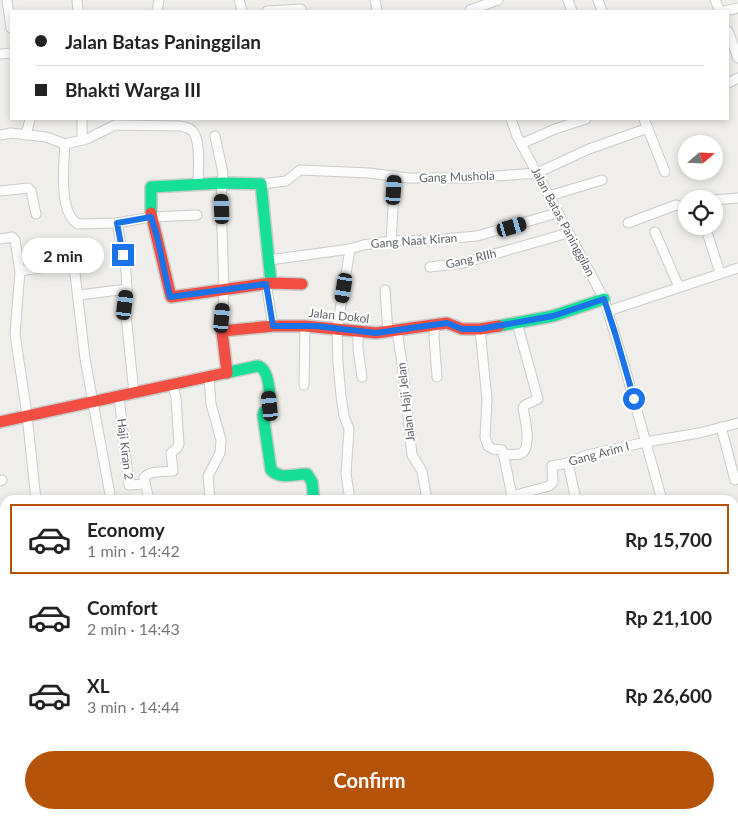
<!DOCTYPE html>
<meta charset="utf-8">
<style>
:root{--surface:#fff;--page:#f6f6f6;--text:#222;--muted:#767676;--line:#e0e0e0;--accent:#b45309}
body{margin:0;font-family:Lato,sans-serif;background:var(--page);color:var(--text);height:100vh;display:flex;flex-direction:column;font-size:19px;white-space:nowrap}
*{box-sizing:border-box;margin:0}
p{font-size:16px;color:var(--muted)}
.icon{flex:none;width:28px;height:28px;fill:none;stroke:currentColor;stroke-width:2;stroke-linecap:round;stroke-linejoin:round}
.map{position:relative;flex:1;overflow:hidden}
.side{position:absolute;left:0px;top:495px;width:739px;height:324px;display:flex;flex-direction:column;background:var(--surface);border-radius:15px 15px 0 0;box-shadow:0 2px 8px #0003}
.side>*{flex:none}
.banner{position:absolute;left:10px;top:10px;width:719px;height:110px;border-radius:0px;box-shadow:0 2px 8px #0003;display:grid;align-content:center;height:110px;padding:0 25px;background:var(--surface)}
.needle{width:32px;rotate:71deg}
.buttons{position:absolute;left:678px;top:135px;display:grid;gap:10px}
.buttons a{display:grid;place-items:center;width:45px;height:45px;border-radius:50%;background:var(--surface);box-shadow:0 2px 8px #0003;font-size:25px}
.end{position:absolute;width:22px;height:22px;margin:-11px;border:6px solid #1a73e8;background:#fff;box-shadow:0 0 0 2px #fff}
.from{border-radius:50%}
.bubble{position:absolute;height:35px;border-radius:18px;background:var(--surface);box-shadow:0 2px 8px #0003;font-size:16px;font-weight:700;line-height:35px;text-align:center}
.car{position:absolute;width:15px;height:30px;margin:-15px -8px;border-radius:6px;box-shadow:0 0 4px 1px #0007;background:linear-gradient(#222 24%,#8ab4d8 0 40%,#222 0 76%,#8ab4d8 0 86%,#222 0)}
.banner b{display:flex;align-items:center;gap:18px;height:48px;font-size:19px}
.banner b+b{border-top:1px solid var(--line)}
.banner i{width:12px;height:12px;background:var(--text)}
ul{padding:9px 0 0;list-style:none}
li{display:flex;align-items:center;gap:15px;height:70px;margin:0 10px 8px;padding:0 15px;border:2px solid transparent;border-radius:0px}
li div{flex:1}
li b{display:block;font-size:19px}
li em{font-style:normal;font-weight:700}
li.selected{border-color:var(--accent)}
li>.icon{width:45px;height:45px;stroke-width:1.5}
.cta{display:flex;gap:10px;margin-top:auto;padding:10px 25px}
.cta a{flex:1;height:58px;border-radius:30px;background:var(--accent);color:#fff;font-size:20px;font-weight:700;line-height:58px;text-align:center}
.map>svg:first-child{display:block}
</style>
<div class="map">
<svg width="738" height="818" viewBox="0 0 738 818">
<rect width="100%" height="100%" fill="#efeeea"/>
<g fill="none" stroke-linecap="round" stroke-linejoin="round">
<g stroke="#cbcccc" stroke-width="11">
<g id="street">
<polyline points="7,0 11,28"/>
<polyline points="77,0 78,11"/>
<polyline points="239,0 242,11"/>
<polyline points="375,0 377,11"/>
<polyline points="568,0 572,11"/>
<polyline points="598,0 602,11"/>
<polyline points="715,0 720,11"/>
<polyline points="470,10 498,0"/>
<polyline points="157,11 159,0"/>
<polyline points="267,11 301,9"/>
<polyline points="725,11 738,8"/>
<polyline points="728,31 738,58"/>
<polyline points="0,54 11,53"/>
<polyline points="728,83 738,78"/>
<polyline points="82,119 82,140"/>
<polyline points="511,119 517,136 604,299 623,361 662,500"/>
<polyline points="644,119 665,172"/>
<path d="M0 135 11 133 46 137 65 144 87 139 115 125 180 126C185 127 191 128 194 133 201 144 198 171 198 184"/>
<polyline points="26,135 30,119"/>
<polyline points="215,136 223,173 221,198 224,290 222,331"/>
<path d="M65 144C64 163 58 213 78 224L117 223 151 217 197 215"/>
<polyline points="521,144 555,129 586,119"/>
<polyline points="261,184 286,181 300,170 369,173 408,178 469,178 537,173 589,149 648,128"/>
<polyline points="0,191 28,188 31,191 36,214"/>
<polyline points="549,196 602,180"/>
<polyline points="714,200 738,198"/>
<polyline points="117,223 126,272 127,289 125,305 134,394"/>
<polyline points="628,223 676,205 686,208"/>
<polyline points="705,226 720,273"/>
<polyline points="655,232 679,287"/>
<polyline points="0,239 12,237 15,240 20,271 15,334 27,415 36,500"/>
<polyline points="391,241 395,176"/>
<polyline points="350,249 337,329 338,363 341,396 344,416 349,429 346,474 350,500"/>
<polyline points="269,260 350,249 363,245 391,241 432,240 477,236 557,213"/>
<polyline points="430,267 463,263 568,233"/>
<polyline points="20,271 71,263 74,265 85,359 111,500"/>
<polyline points="266,283 273,326"/>
<polyline points="385,290 388,332"/>
<polyline points="79,295 127,289"/>
<polyline points="608,311 738,268"/>
<polyline points="435,324 434,337 437,377"/>
<polyline points="480,329 487,400 485,437 488,446 493,449 502,450 503,452 512,496"/>
<polyline points="397,331 403,370 412,455 422,471 427,500"/>
<polyline points="358,332 358,349 362,377"/>
<polyline points="209,378 211,404 221,440 220,453 208,476 210,500"/>
<polyline points="304,385 305,326"/>
<polyline points="119,397 129,485 145,484"/>
<polyline points="721,427 735,480"/>
<path d="M503 455C508 454 515 455 520 454 533 449 525 419 523 408L525 405 538 399 517 323"/>
<polyline points="568,463 576,500"/>
<polyline points="0,481 2,480"/>
<path d="M149 500 144 478C150 470 163 472 173 471L171 453 177 448 179 444 176 398 173 386"/>
<polyline points="512,500 512,496 549,486 553,482 552,466 568,463 587,455 646,442 699,433 738,423"/>
<polyline points="0,528 5,528"/>
<polyline points="734,542 738,542"/>
<polyline points="734,579 738,578"/>
<polyline points="0,595 5,594"/>
<polyline points="0,667 5,684"/>
<polyline points="734,719 735,736"/>
<polyline points="734,808 738,806"/>
<polyline points="124,814 124,818"/>
<polyline points="229,814 230,818"/>
<polyline points="335,814 336,818"/>
<polyline points="382,814 382,818"/>
<polyline points="391,814 391,818"/>
<polyline points="566,814 567,818"/>
<polyline points="618,814 619,818"/>
<polyline points="731,814 731,818"/>
</g>
</g>
<g stroke="#cacacb" stroke-width="14">
<g id="fast">
<polyline points="151,213 151,187 223,183 261,184 271,283"/>
<polyline points="499,326 553,316 604,299"/>
<path d="M225 373 258 366C270 369 270 398 270 409L264 412 263 415 271 470C281 480 294 474 307 474L312 482 314 500"/>
<polyline points="734,736 738,736"/>
<polyline points="170,818 193,814"/>
</g>
</g>
<g stroke="#cacacb" stroke-width="14">
<g id="jam">
<polyline points="151,213 171,297 271,283 302,284"/>
<polyline points="227,373 222,331 273,326 305,326 376,333 447,323 462,329 480,329 499,326"/>
<polyline points="0,422 225,373"/>
</g>
</g>
<use href="#street" stroke="#fdfcfc" stroke-width="9"/>
<use href="#fast" stroke="#16e098" stroke-width="11"/>
<use href="#jam" stroke="#f24e42" stroke-width="11"/>
</g>
<g fill="none" stroke-linecap="round" stroke-linejoin="round">
<polyline stroke="#1a73e8" stroke-width="6" points="123,255 117,223 151,217 157,236 170,297 266,284 273,326 316,326 376,333 447,323 462,329 480,329 553,316 604,299 615,333 634,399"/>
</g>
<g text-anchor="middle" stroke-width="4" stroke-linejoin="round" paint-order="stroke">
<g font-size="12" fill="#5f6368" stroke="#fff">
<text transform="translate(457 177) rotate(-2)" y="4">Gang Mushola</text>
<text transform="translate(563 222) rotate(62)" y="4">Jalan Batas Paninggilan</text>
<text transform="translate(414 241) rotate(-4)" y="4">Gang Naat Kiran</text>
<text transform="translate(471 259) rotate(-13)" y="4">Gang RIIh</text>
<text transform="translate(339 316) rotate(6)" y="4">Jalan Dokol</text>
<text transform="translate(406 402) rotate(-97)" y="4">Jalan Haji Jelan</text>
<text transform="translate(125 449) rotate(83)" y="4">Haji Kiran 2</text>
<text transform="translate(599 454) rotate(-15)" y="4">Gang Arim I</text>
</g>
</g>
</svg>
<div class="buttons">
<a><svg class="needle" viewBox="-14 -14 28 28"><path d="M0-13l5 13h-10z" fill="#e53935"/><path d="M0 13l5-13h-10z" fill="#767676"/></svg></a>
<a><svg class="icon" aria-label="locate" viewBox="0 0 24 24"><circle cx="12" cy="12" r="6"/><path d="M12 2v4M12 18v4M2 12h4M18 12h4"/></svg></a>
</div>
<i class="end from" style="left:634px;top:399px"></i>
<i class="end" style="left:123px;top:255px"></i>
<div class="bubble" style="left:22px;top:238px;width:82px">2 min</div>
<i class="car" style="left:394px;top:190px;rotate:4deg"></i>
<i class="car" style="left:222px;top:209px;rotate:358deg"></i>
<i class="car" style="left:512px;top:227px;rotate:74deg"></i>
<i class="car" style="left:344px;top:288px;rotate:189deg"></i>
<i class="car" style="left:125px;top:305px;rotate:7deg"></i>
<i class="car" style="left:222px;top:318px;rotate:5deg"></i>
<i class="car" style="left:270px;top:406px;rotate:354deg"></i>
<div class="banner">
<b><i class="from"></i>Jalan Batas Paninggilan</b>
<b><i></i>Bhakti Warga III</b>
</div>
<section class="side">
<ul>
<li class="selected"><svg class="icon" aria-label="car" viewBox="0 0 24 24"><path d="M5 17H2v-5l4-1 3-4h7l3 4 3 1v5h-3M9 17h6M6 11h13"/><circle cx="7" cy="17" r="2"/><circle cx="17" cy="17" r="2"/></svg><div><b>Economy</b><p>1 min · 14:42</p></div><em>Rp 15,700</em></li>
<li><svg class="icon" aria-label="car" viewBox="0 0 24 24"><path d="M5 17H2v-5l4-1 3-4h7l3 4 3 1v5h-3M9 17h6M6 11h13"/><circle cx="7" cy="17" r="2"/><circle cx="17" cy="17" r="2"/></svg><div><b>Comfort</b><p>2 min · 14:43</p></div><em>Rp 21,100</em></li>
<li><svg class="icon" aria-label="car" viewBox="0 0 24 24"><path d="M5 17H2v-5l4-1 3-4h7l3 4 3 1v5h-3M9 17h6M6 11h13"/><circle cx="7" cy="17" r="2"/><circle cx="17" cy="17" r="2"/></svg><div><b>XL</b><p>3 min · 14:44</p></div><em>Rp 26,600</em></li>
</ul>
<div class="cta"><a>Confirm</a></div>
</section>
</div>
